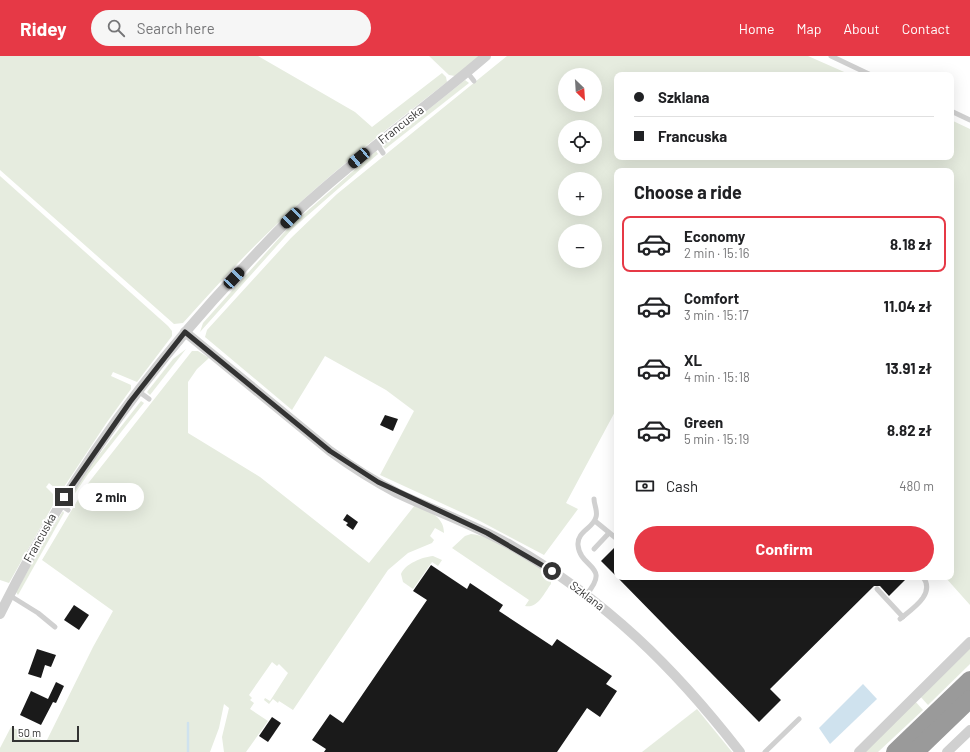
<!DOCTYPE html>
<meta charset="utf-8">
<style>
:root{--surface:#fff;--page:#f6f6f6;--text:#202124;--muted:#757577;--line:#e0e0e0;--accent:#e63946}
body{margin:0;font-family:Barlow,sans-serif;background:var(--page);color:var(--text);height:100vh;display:flex;flex-direction:column;font-size:15px;white-space:nowrap}
*{box-sizing:border-box;margin:0}
p{font-size:13px;color:var(--muted)}
.icon{flex:none;width:22px;height:22px;fill:none;stroke:currentColor;stroke-width:2;stroke-linecap:round;stroke-linejoin:round}
.map{position:relative;flex:1;overflow:hidden}
.drawer{position:absolute;left:614px;top:112px;width:340px;height:412px;display:flex;flex-direction:column;background:var(--surface);border-radius:8px;box-shadow:0 4px 16px #0002}
.drawer>*{flex:none}
.hud{position:absolute;left:614px;top:16px;width:340px;height:88px;border-radius:8px;box-shadow:0 4px 16px #0002;display:grid;align-content:center;height:88px;padding:0 20px;background:var(--surface)}
.needle{width:26px;rotate:155deg}
.tools{position:absolute;left:558px;top:12px;display:grid;gap:8px}
.tools a{display:grid;place-items:center;width:44px;height:44px;border-radius:50%;background:var(--surface);box-shadow:0 4px 16px #0002;font-size:20px}
.scale{position:absolute;left:12px;bottom:10px;width:67px;box-sizing:border-box;padding-left:4px;border:2px solid #333;border-top:0;font-size:11px;line-height:14px;white-space:nowrap;color:#333;-webkit-text-stroke:3px #fff;paint-order:stroke}
.end{position:absolute;width:18px;height:18px;margin:-9px;border:5px solid #333;background:#fff;box-shadow:0 0 0 2px #fff}
.from{border-radius:50%}
.bubble{position:absolute;height:28px;border-radius:14px;background:var(--surface);box-shadow:0 4px 16px #0002;font-size:13px;font-weight:700;line-height:28px;text-align:center}
.car{position:absolute;width:12px;height:24px;margin:-12px -6px;border-radius:5px;box-shadow:0 0 3px 1px #0007;background:linear-gradient(#222 24%,#8ab4d8 0 40%,#222 0 76%,#8ab4d8 0 86%,#222 0)}
.hud b{display:flex;align-items:center;gap:14px;height:38px;font-size:15px}
.hud b+b{border-top:1px solid var(--line)}
.hud i{width:10px;height:10px;background:var(--text)}
ul{padding:0;list-style:none}
li{display:flex;align-items:center;gap:12px;height:56px;margin:0 8px 6px;padding:0 12px;border:2px solid transparent;border-radius:8px}
li div{flex:1}
li b{display:block;font-size:15px}
li em{font-style:normal;font-weight:700}
li.current{border-color:var(--accent)}
li>.icon{width:36px;height:36px;stroke-width:1.5}
h2{padding:0 20px;font-size:18px;line-height:48px}
.pay{display:flex;align-items:center;gap:10px;height:44px;padding:0 20px;font-size:15px}
.pay p{margin-inline-start:auto}
.button{display:flex;gap:8px;margin-top:auto;padding:8px 20px}
.button a{flex:1;height:46px;border-radius:24px;background:var(--accent);color:#fff;font-size:16px;font-weight:700;line-height:46px;text-align:center}
header{display:flex;align-items:center;gap:24px;box-sizing:border-box;height:56px;padding:0 20px;background:var(--accent);color:#fff}
header strong{font-size:19px}
nav{display:flex;gap:22px;margin-inline-start:auto;font-size:14px}
.search{width:280px;height:36px;background:var(--page);display:flex;align-items:center;gap:10px;box-sizing:border-box;padding:0 14px;border-radius:22px;color:var(--muted);font-size:15px}
.map>svg:first-child{display:block}
</style>
<header>
<strong>Ridey</strong>
<div class="search"><svg class="icon" aria-label="search" viewBox="0 0 24 24"><circle cx="10" cy="10" r="6"/><path d="M15 15l6 6"/></svg>Search here</div>
<nav><a>Home</a><a>Map</a><a>About</a><a>Contact</a></nav>
</header>
<div class="map">
<svg width="970" height="696" viewBox="0 0 970 696">
<rect width="100%" height="100%" fill="#fff"/>
<g fill="#e6ecdf" fill-rule="evenodd">
<path d="M0 0H258L355 56 372 71 442 17 446 21 447 26C388 72 329 118 275 170 242 201 213 234 183 267L174 268 0 114Z"/>
<polygon points="429,0 480,0 455,20 449,19"/>
<path d="M507 0H808L851 19H617V101H951V64L970 73V549L945 521H951V115H617V352L566 447 578 453 544 499 478 464 380 419 414 355 386 334 325 300 292 354 205 281 207 274 291 182 337 138ZM565 19H595V49H565ZM565 71H595V101H565ZM565 123H595V153H565ZM565 175H595V205H565Z"/>
<polygon points="465,24 469,27 385,93 383,90"/>
<polygon points="376,95 378,98 292,173 200,276 203,267 290,170"/>
<polygon points="0,120 168,270 172,275 172,280 137,326 113,316 111,320 131,329 131,333 107,366 62,434 56,433 49,427 46,431 57,442 9,527 0,524"/>
<polygon points="186,293 150,339 147,336 173,303"/>
<path d="M192 295H198L209 302 197 313 188 326V377L260 421 369 507 415 449C428 455 444 460 444 477L435 472 430 480 434 484 432 487 408 497 388 514 293 654 279 645 278 647 273 643 269 648 264 644 265 642 270 645 288 617 279 608 277 610 272 606 249 639 252 642 250 644 254 647 250 653 268 665 246 696H224L222 681 229 652 224 648 219 672 210 696H0V692L11 671 46 686 93 591 113 555 42 504 86 430Z"/>
<polygon points="141,345 144,347 88,418 67,449 84,418"/>
<polygon points="63,455 64,457 18,539 16,536 43,487"/>
<path d="M471 478C492 479 532 508 551 519V528C544 537 538 553 525 550L529 544 452 492 465 480Z"/>
<path d="M433 500 442 504 438 510 432 506 413 533 403 526 401 518C405 508 422 501 433 500Z"/>
<polygon points="970,591 970,608 928,649 919,639"/>
<polygon points="914,644 923,654 878,696 862,696"/>
<polygon points="697,653 732,696 642,696"/>
</g>
<polygon fill="#cfe2ee" points="863,628 877,643 830,688 819,672"/>
<g fill="none" stroke-linecap="round" stroke-linejoin="round">
<polyline stroke="#cfe2ee" stroke-width="2.5" points="188,667 188,696"/>
</g>
<g fill="#1a1a1a">
<polygon points="385,359 398,363 393,375 380,369"/>
<polygon points="347,458 358,466 353,474 346,469 348,467 343,464"/>
<polygon points="617,489 617,521 601,505"/>
<polygon points="431,509 467,533 470,527 503,549 499,555 552,590 557,583 612,620 606,628 617,635 600,661 587,652 557,696 324,696 326,693 312,684 330,658 343,667 427,544 413,535"/>
<polygon points="617,521 908,521 889,540 880,530 874,530 770,633 781,644 759,666"/>
<polygon points="74,549 89,559 79,574 64,564"/>
<polygon points="37,593 56,599 51,611 45,609 41,622 28,618"/>
<polygon points="56,626 64,630 56,647 53,646 41,669 20,659 31,635 48,643"/>
<polygon points="272,661 281,667 268,686 259,680"/>
</g>
<g fill="none" stroke-linecap="round" stroke-linejoin="round">
<g stroke="#d0d0d0" stroke-width="5">
<polyline points="831,0 871,19"/>
<polyline points="467,16 474,25"/>
<polyline points="951,55 970,64"/>
<polyline points="377,88 383,97"/>
<polyline points="138,335 149,343"/>
<polyline points="59,448 68,454"/>
<polyline points="595,465 617,483"/>
<polyline points="594,493 609,477"/>
<polyline points="877,533 903,561"/>
<polyline points="9,539 38,557 55,571"/>
<path d="M586 539C612 509 580 513 578 489 577 475 593 473 596 461 598 455 594 449 594 443"/>
<path d="M900 563C912 553 936 538 923 521"/>
<polyline points="765,696 799,663"/>
</g>
<g stroke="#d0d0d0" stroke-width="10">
<path d="M185 276 330 395C352 411 374 425 397 437 435 455 475 469 512 490 606 544 674 611 740 696"/>
<path d="M0 558C62 432 144 317 240 215 264 189 288 163 315 140 370 91 430 48 486 0"/>
<polyline points="859,696 970,586"/>
<polyline points="947,696 970,674"/>
</g>
<g stroke="#9a9a9a" stroke-width="18">
<polyline points="895,696 970,624"/>
<polyline points="915,696 970,643"/>
</g>
</g>
<g fill="none" stroke-linecap="round" stroke-linejoin="round">
<polyline stroke="#333" stroke-width="5" points="64,441 130,346 185,276 330,395 378,426 487,477 552,515"/>
</g>
<g text-anchor="middle" stroke-width="4" stroke-linejoin="round" paint-order="stroke">
<g font-size="12" fill="#333" stroke="#fff">
<text transform="translate(401 69) rotate(-38)" y="4">Francuska</text>
<text transform="translate(40 482) rotate(-61)" y="4">Francuska</text>
<text transform="translate(587 540) rotate(37)" y="4">Szklana</text>
</g>
</g>
</svg>
<div class="tools">
<a><svg class="needle" viewBox="-14 -14 28 28"><path d="M0-13l5 13h-10z" fill="#e53935"/><path d="M0 13l5-13h-10z" fill="#757577"/></svg></a>
<a><svg class="icon" aria-label="locate" viewBox="0 0 24 24"><circle cx="12" cy="12" r="6"/><path d="M12 2v4M12 18v4M2 12h4M18 12h4"/></svg></a>
<a>+</a>
<a>−</a>
</div>
<div class="scale">50 m</div>
<i class="end from" style="left:552px;top:515px"></i>
<i class="end" style="left:64px;top:441px"></i>
<div class="bubble" style="left:78px;top:427px;width:66px">2 min</div>
<i class="car" style="left:359px;top:102px;rotate:230deg"></i>
<i class="car" style="left:291px;top:162px;rotate:226deg"></i>
<i class="car" style="left:234px;top:222px;rotate:43deg"></i>
<div class="hud">
<b><i class="from"></i>Szklana</b>
<b><i></i>Francuska</b>
</div>
<section class="drawer">
<h2>Choose a ride</h2>
<ul>
<li class="current"><svg class="icon" aria-label="car" viewBox="0 0 24 24"><path d="M5 17H2v-5l4-1 3-4h7l3 4 3 1v5h-3M9 17h6M6 11h13"/><circle cx="7" cy="17" r="2"/><circle cx="17" cy="17" r="2"/></svg><div><b>Economy</b><p>2 min · 15:16</p></div><em>8.18 zł</em></li>
<li><svg class="icon" aria-label="car" viewBox="0 0 24 24"><path d="M5 17H2v-5l4-1 3-4h7l3 4 3 1v5h-3M9 17h6M6 11h13"/><circle cx="7" cy="17" r="2"/><circle cx="17" cy="17" r="2"/></svg><div><b>Comfort</b><p>3 min · 15:17</p></div><em>11.04 zł</em></li>
<li><svg class="icon" aria-label="car" viewBox="0 0 24 24"><path d="M5 17H2v-5l4-1 3-4h7l3 4 3 1v5h-3M9 17h6M6 11h13"/><circle cx="7" cy="17" r="2"/><circle cx="17" cy="17" r="2"/></svg><div><b>XL</b><p>4 min · 15:18</p></div><em>13.91 zł</em></li>
<li><svg class="icon" aria-label="car" viewBox="0 0 24 24"><path d="M5 17H2v-5l4-1 3-4h7l3 4 3 1v5h-3M9 17h6M6 11h13"/><circle cx="7" cy="17" r="2"/><circle cx="17" cy="17" r="2"/></svg><div><b>Green</b><p>5 min · 15:19</p></div><em>8.82 zł</em></li>
</ul>
<div class="pay"><svg class="icon" aria-label="cash" viewBox="0 0 24 24"><path d="M3 7h18v10H3z"/><circle cx="12" cy="12" r="2"/></svg>Cash<p>480 m</p></div>
<div class="button"><a>Confirm</a></div>
</section>
</div>
